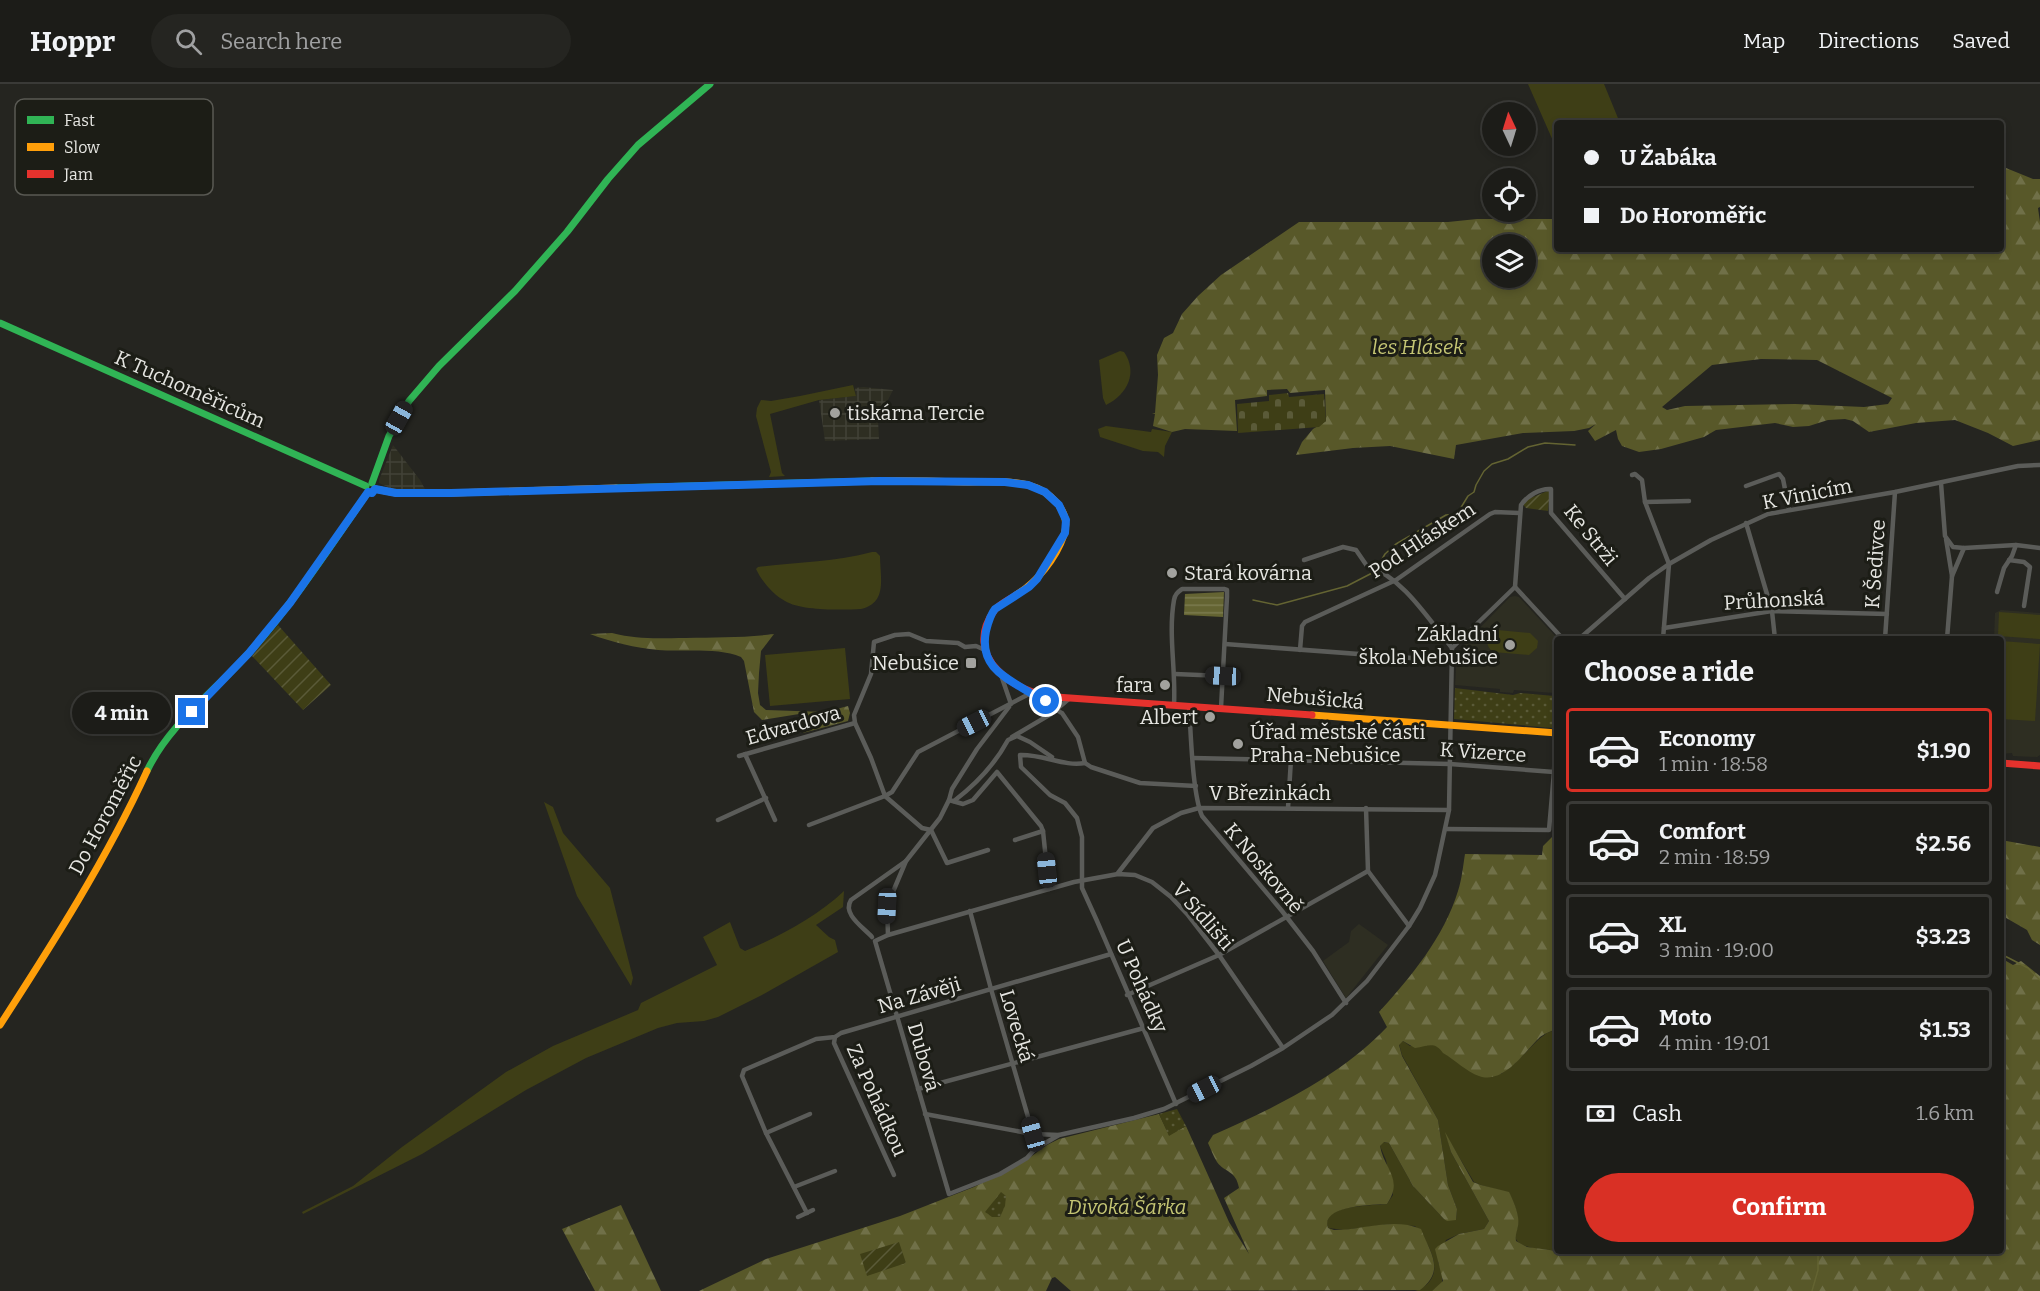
<!DOCTYPE html>
<meta charset="utf-8">
<style>
:root{--surface:#1c1c18;--page:#252521;--text:#f1f3f6;--muted:#a0a1a2;--line:#3a3a37;--accent:#d93025}
body{margin:0;font-family:Bitter,serif;background:var(--page);color:var(--text);height:100vh;display:flex;flex-direction:column;font-size:22px;white-space:nowrap}
*{box-sizing:border-box;margin:0}
p{font-size:20px;color:var(--muted)}
.icon{flex:none;width:33px;height:33px;fill:none;stroke:currentColor;stroke-width:2;stroke-linecap:round;stroke-linejoin:round}
.map{position:relative;flex:1;overflow:hidden}
.details{position:absolute;left:1554px;top:552px;width:450px;height:618px;display:flex;flex-direction:column;background:var(--surface);border-radius:6px;box-shadow:0 3px 9px #0003,0 0 0 2px var(--line)}
.details>*{flex:none}
.guide{position:absolute;left:1554px;top:36px;width:450px;height:132px;border-radius:6px;box-shadow:0 3px 9px #0003,0 0 0 2px var(--line);display:grid;align-content:center;height:132px;padding:0 30px;background:var(--surface)}
.needle{width:39px;rotate:356deg}
.tools{position:absolute;left:1482px;top:18px;display:grid;gap:12px}
.tools a{display:grid;place-items:center;width:54px;height:54px;border-radius:50%;background:var(--surface);box-shadow:0 3px 9px #0003,0 0 0 2px var(--line);font-size:30px}
.end{position:absolute;width:27px;height:27px;margin:-14px;border:8px solid #1a73e8;background:#fff;box-shadow:0 0 0 3px #fff}
.from{border-radius:50%}
.bubble{position:absolute;height:42px;border-radius:21px;background:var(--surface);box-shadow:0 3px 9px #0003,0 0 0 2px var(--line);font-size:20px;font-weight:700;line-height:42px;text-align:center}
.car{position:absolute;width:18px;height:36px;margin:-18px -9px;border-radius:8px;box-shadow:0 0 4px 2px #0007;background:linear-gradient(#222 24%,#8ab4d8 0 40%,#222 0 76%,#8ab4d8 0 86%,#222 0)}
.guide b{display:flex;align-items:center;gap:21px;height:57px;font-size:22px}
.guide b+b{border-top:2px solid var(--line)}
.guide i{width:15px;height:15px;background:var(--text)}
ul{padding:0;list-style:none}
li{display:flex;align-items:center;gap:18px;height:84px;margin:0 12px 9px;padding:0 18px;border:3px solid var(--line);border-radius:6px}
li div{flex:1}
li b{display:block;font-size:22px}
li em{font-style:normal;font-weight:700}
li.on{border-color:var(--accent)}
li>.icon{width:54px;height:54px;stroke-width:1.5}
h2{padding:0 30px;font-size:27px;line-height:72px}
.pay{display:flex;align-items:center;gap:15px;height:66px;padding:0 30px;font-size:22px}
.pay p{margin-inline-start:auto}
.primary-button{display:flex;gap:12px;margin-top:auto;padding:12px 30px}
.primary-button a{flex:1;height:69px;border-radius:36px;background:var(--accent);color:#fff;font-size:24px;font-weight:700;line-height:69px;text-align:center}
header{display:flex;align-items:center;gap:36px;box-sizing:border-box;height:84px;padding:0 30px;background:var(--surface);border-bottom:2px solid var(--line)}
header strong{font-size:28px}
nav{display:flex;gap:33px;margin-inline-start:auto;font-size:21px}
.search{width:420px;height:54px;background:var(--page);display:flex;align-items:center;gap:15px;box-sizing:border-box;padding:0 21px;border-radius:33px;color:var(--muted);font-size:22px}
.map>svg:first-child{display:block}
</style>
<header>
<strong>Hoppr</strong>
<div class="search"><svg class="icon" aria-label="search" viewBox="0 0 24 24"><circle cx="10" cy="10" r="6"/><path d="M15 15l6 6"/></svg>Search here</div>
<nav><a>Map</a><a>Directions</a><a>Saved</a></nav>
</header>
<div class="map">
<svg width="2040" height="1207" viewBox="0 0 2040 1207">
<defs>
<pattern id="industrial-grid" width="8" height="8" patternUnits="userSpaceOnUse" patternTransform="scale(1.5)"><rect width="8" height="8" fill="#2e2e22"/><path d="M0 4h8M4 0v8" fill="none" stroke="#424237"/></pattern>
<pattern id="forest-firs" width="22" height="20" patternUnits="userSpaceOnUse" patternTransform="scale(1.5)"><rect width="22" height="20" fill="#585829"/><path d="M5 1l3.5 6h-7zM16 11l3.5 6h-7z" fill="#707048"/></pattern>
<pattern id="cemetery-stones" width="16" height="16" patternUnits="userSpaceOnUse" patternTransform="scale(1.5)"><rect width="16" height="16" fill="#3e3e16"/><path d="M2 7V4a2 2 0 0 1 4 0v3zM10 15v-3a2 2 0 0 1 4 0v3z" fill="#5a5a38"/></pattern>
<pattern id="park-dots" width="8" height="8" patternUnits="userSpaceOnUse" patternTransform="scale(1.5)"><rect width="8" height="8" fill="#3e3e16"/><path d="M2 2h.1M6 6h.1" fill="none" stroke="#5a5a38" stroke-width="1.8" stroke-linecap="round"/></pattern>
<pattern id="garden-furrows" width="10" height="10" patternUnits="userSpaceOnUse" patternTransform="scale(1.5)"><rect width="10" height="10" fill="#3e3e16"/><path d="M-1 1l2-2M0 10L10 0M9 11l2-2" fill="none" stroke="#5a5a38"/></pattern>
<pattern id="water-rules" width="6" height="5" patternUnits="userSpaceOnUse" patternTransform="scale(1.5)"><rect width="6" height="5" fill="#646432"/><path d="M0 2.5h6" fill="none" stroke="#7a7a4f"/></pattern>
</defs>
<rect width="100%" height="100%" fill="#252520"/>
<g fill="#2e2e22">
<polygon points="1515,512 1519,513 1557,554 1554,609 1514,606 1513,609 1500,608 1500,605 1455,601 1457,570 1461,563 1510,513"/>
<polygon points="2001,526 2040,529 2040,671 2037,673 2013,672 2012,669 2001,670 2001,555 1994,555 1995,529"/>
<polygon points="1359,840 1388,861 1346,914 1323,877 1349,858 1351,847"/>
</g>
<g fill="url(#industrial-grid)">
<polygon points="863,303 893,306 878,336 879,355 825,357 819,316 856,312 855,304"/>
<polygon points="393,361 420,396 425,405 392,405 379,399 379,396"/>
</g>
<g fill="#3e3e16">
<polygon points="1528,0 1604,0 1620,39 1557,39 1557,66"/>
<path d="M1120 267 1124 268C1138 288 1128 310 1106 321L1103 314 1099 276Z"/>
<polygon points="853,301 856,312 819,316 770,330 782,389 785,392 769,393 771,388 756,332 757,324 761,316 771,317 800,312"/>
<polygon points="1106,342 1151,348 1152,345 1172,348 1165,362 1164,373 1158,368 1143,367 1100,353 1098,345"/>
<path d="M872 468H876L880 472C880 493 888 519 861 525 842 526 801 527 785 517 773 511 761 496 756 485L758 483C796 478 835 478 872 468Z"/>
<polygon points="1999,528 2040,531 2040,555 1998,552"/>
<path d="M1498 546 1530 549 1538 557 1537 564 1529 571 1493 568C1484 561 1486 550 1498 546Z"/>
<polygon points="2001,557 2040,560 2035,637 2001,635"/>
<polygon points="845,564 850,615 770,622 765,571"/>
<polygon points="544,718 553,723 563,749 610,804 633,894 631,902 577,812"/>
<path d="M844 807 843 823 816 841 829 853 835 856 838 868 762 911 718 933 704 937 677 939 658 944 586 974 526 1006 422 1070 303 1130 302 1128 353 1102 402 1063 506 988 553 962 638 926 641 919 717 881 703 853 730 838 740 864 745 867C778 853 818 832 844 807Z"/>
<path d="M1557 945V1166C1548 1166 1520 1165 1516 1155 1514 1150 1517 1147 1518 1141 1519 1131 1514 1118 1509 1109L1481 1101 1474 1098 1447 1053 1451 1068 1489 1137 1484 1145 1459 1150 1446 1156 1438 1178 1442 1188V1200L1432 1207H1415C1449 1195 1431 1161 1415 1142L1390 1140 1344 1146 1328 1144C1319 1120 1373 1122 1387 1120L1393 1111 1386 1076 1380 1062 1383 1058 1389 1059 1413 1102 1444 1135 1456 1136 1457 1125 1448 1101 1438 1036 1402 971 1399 960 1403 957 1410 962 1430 959 1440 963 1444 969 1475 989 1501 990 1514 980 1539 955 1547 949Z"/>
</g>
<g fill="url(#forest-firs)" fill-rule="evenodd">
<path d="M2006 84 2033 95H2040V123L2038 124 2040 138V356L2013 362 1988 349 1955 336 1916 339 1869 348 1853 337 1845 335 1828 336 1809 342 1793 343 1775 339 1716 346 1704 353 1661 365 1639 368 1622 362 1618 355 1616 346 1595 357 1588 347 1596 340 1589 344 1574 347 1523 349 1456 361 1454 375 1390 362 1353 364 1296 371 1302 358 1313 345 1326 337 1325 306 1290 309 1287 305 1267 306V312L1235 316 1237 347 1185 345 1172 348 1153 342 1155 330H1152L1155 329 1158 291 1157 271 1164 254 1173 249 1182 230 1198 212 1221 191 1299 138H1448L1477 135H1557V165H2001V85ZM1492 160H1526V194H1492ZM1761 275 1817 276 1892 314 1888 320 1864 323 1795 320 1685 322 1667 326 1662 323 1712 281Z"/>
<path d="M612 549C639 556 659 554 686 554 716 553 744 554 774 550L761 567 759 589 758 609 760 621 766 626 825 628 848 622 850 629 848 637 803 649 808 642 806 633 799 630 762 636 754 628 744 577 741 573C718 563 683 568 658 566 636 564 611 558 590 550Z"/>
<path d="M1552 753H1557V945C1551 947 1546 949 1540 953 1525 967 1504 1001 1479 992 1467 988 1455 976 1443 969 1435 957 1428 962 1415 964L1403 957 1399 961 1402 972 1438 1036 1448 1101 1457 1125 1456 1136 1447 1137 1444 1135 1413 1102 1389 1059 1384 1058 1380 1062C1384 1085 1404 1095 1387 1120 1373 1121 1320 1121 1328 1144L1334 1146C1362 1146 1394 1133 1421 1145 1430 1169 1446 1186 1420 1206L1071 1207 1055 1193 1052 1194 1046 1207H699L766 1175 900 1132 974 1103 1025 1077 1047 1061 1059 1055 1159 1030 1169 1051 1186 1042 1229 1138 1249 1170 1224 1114 1239 1104C1236 1086 1225 1089 1217 1078 1213 1072 1211 1065 1208 1059L1213 1051C1274 1024 1341 992 1387 943L1379 928C1411 893 1444 853 1458 807 1462 795 1463 782 1465 770L1542 771 1543 762Z"/>
<polygon points="2001,756 2040,763 2040,861 2032,856 2027,846 2001,831"/>
<path d="M2001 874 2013 881 2021 877 2040 892V1207H1432L1443 1197 1435 1165 1438 1162 1459 1150 1484 1145 1489 1137 1451 1068 1445 1048 1473 1098 1481 1101 1509 1108C1514 1118 1520 1132 1518 1142 1517 1148 1515 1150 1516 1157L1527 1163 1557 1167H2001Z"/>
<polygon points="621,1121 661,1207 595,1207 562,1145"/>
</g>
<polygon fill="url(#cemetery-stones)" points="1288,309 1289,313 1324,310 1326,337 1319,343 1238,349 1237,320 1269,317 1269,311"/>
<g fill="url(#park-dots)">
<polygon points="1455,604 1513,611 1520,609 1554,612 1552,644 1454,635"/>
<polygon points="1177,1025 1186,1042 1169,1052 1159,1030"/>
<polygon points="1001,1108 1006,1112 1005,1122 1000,1133 992,1133 985,1128"/>
</g>
<g fill="url(#garden-furrows)">
<polygon points="1550,406 1548,427 1526,424 1521,418"/>
<polygon points="278,541 331,601 303,626 252,572"/>
<polygon points="899,1158 906,1179 867,1192 860,1170"/>
</g>
<polygon fill="url(#water-rules)" points="1224,508 1223,533 1184,531 1185,510"/>
<g fill="none" stroke-linecap="round" stroke-linejoin="round">
<g stroke="#646432" stroke-width="1.5">
<polyline points="1378,482 1385,470 1396,460 1446,431 1457,430 1468,412 1474,408 1476,401 1484,387 1492,380 1508,375 1528,363 1545,359 1575,361"/>
<polyline points="1253,516 1277,521 1347,502 1374,488"/>
<polyline points="2001,870 2028,884 2040,896"/>
<polyline points="1812,1207 1818,1186 1818,1167"/>
</g>
<g stroke="#5b5c59" stroke-width="4.5">
<polyline points="1632,391 1635,390 1642,396 1645,418"/>
<polyline points="1941,399 1945,452 1953,463 1964,464 2016,461 2040,464"/>
<polyline points="1746,402 1779,390 1783,395 1789,425"/>
<polyline points="1746,439 1772,527 1775,555"/>
<polyline points="1946,455 1952,492 1947,555"/>
<path d="M1304 476 1343 463 1356 466 1367 482C1402 492 1429 536 1452 564"/>
<polyline points="2009,476 2024,478 2030,483 2024,522"/>
<polyline points="1952,492 1964,464"/>
<path d="M1515 503 1521 421C1527 412 1540 404 1551 405V429L1625 515"/>
<polyline points="1997,508 2004,484 2012,472 2016,461"/>
<polyline points="1664,544 1772,527 1887,530"/>
<polyline points="1579,555 1649,494 1669,480 1711,456 1768,430 1895,408 2018,382 2040,381"/>
<polyline points="1663,555 1669,480 1645,418 1689,417"/>
<polyline points="1885,555 1895,408"/>
<polyline points="1225,560 1452,577"/>
<polyline points="985,566 976,562 965,563 958,559 926,557 909,550 895,551 874,558 871,590 854,631 855,639 871,674 885,712 922,744 931,746 947,779 988,766"/>
<polyline points="1300,566 1302,542 1305,538 1396,496 1490,430 1495,428 1519,429"/>
<polyline points="1175,590 1223,592"/>
<polyline points="1001,591 1011,620"/>
<path d="M1174 621C1176 586 1168 550 1174 516 1175 510 1178 508 1182 505H1224L1227 506V513L1221 624"/>
<path d="M1189 622C1191 649 1192 708 1202 732L1282 827 1313 867 1346 919"/>
<polyline points="1012,653 1051,630 1070,614"/>
<polyline points="745,670 775,736"/>
<polyline points="739,672 855,639"/>
<polyline points="1193,674 1450,680 1554,688"/>
<path d="M1085 679C1064 683 1043 670 1020 671L1021 683 1050 711 1065 719 1077 734 1082 753V804L1097 837 1176 1020"/>
<polyline points="949,716 963,720 973,716 997,688 1041,742 1043,747 1049,805"/>
<path d="M954 717C975 701 995 680 1008 656L1017 652 1030 658 1052 673"/>
<polyline points="1288,724 1291,675"/>
<polyline points="1366,724 1368,787 1409,842"/>
<polyline points="718,736 766,714"/>
<path d="M809 741 885 712 892 708 918 668 1031 609C1037 614 1043 615 1050 619 1054 622 1057 627 1062 629L1078 653 1085 679 1091 683 1140 699 1196 702"/>
<polyline points="1446,745 1549,746 1554,688 1557,611"/>
<polyline points="1015,756 1043,747"/>
<polyline points="1118,789 1153,744 1181,729 1199,724 1449,726"/>
<polyline points="970,827 991,905 1033,1050 1035,1065"/>
<polyline points="888,851 887,822 906,777 940,734 949,716 952,705 977,665 1009,623"/>
<path d="M872 853C863 843 842 830 851 816L906 777"/>
<polyline points="1127,911 1219,871 1368,787"/>
<polyline points="835,953 834,959 894,1091"/>
<polyline points="1283,964 1219,871 1188,831 1171,813 1152,798 1135,791 1118,790 1074,798 888,851 875,857 949,1110 1000,1090 1027,1074 1035,1065 1059,1051 1134,1034 1164,1025 1251,982 1283,964 1332,931 1367,897 1409,842 1420,824 1435,791 1449,726 1452,564 1515,503 1563,555"/>
<polyline points="918,1005 1144,944"/>
<polyline points="925,1030 1033,1050 1059,1051"/>
<polyline points="766,1049 810,1030"/>
<polyline points="794,1103 835,1087"/>
<polyline points="807,1129 766,1049 742,992 744,986 816,955 835,953 841,949 1111,870"/>
<polyline points="798,1133 813,1126"/>
</g>
<g stroke="#30b455" stroke-width="7">
<polyline points="0,239 366,402"/>
<polyline points="372,399 389,352 409,317 439,282 515,207 567,148 608,95 638,61 710,0"/>
<polyline points="616,404 872,397"/>
<path d="M147 687C169 640 215 607 248 570 293 520 330 463 368 408"/>
</g>
<g stroke="#ff9f0a" stroke-width="7">
<path d="M872 397C903 396 934 397 964 398 985 398 1008 396 1028 401 1050 407 1072 427 1064 451 1056 475 1037 498 1016 511"/>
<polyline points="375,405 396,409 451,409 616,404"/>
<polyline points="1312,631 1557,649"/>
<path d="M0 941C53 859 106 776 147 687"/>
</g>
<g stroke="#e5322d" stroke-width="7">
<path d="M1016 511C1009 516 999 520 994 527 961 572 1015 610 1056 613L1312 631"/>
<polyline points="2001,679 2040,682"/>
</g>
</g>
<g fill="none" stroke-linecap="round" stroke-linejoin="round">
<path stroke="#1a73e8" stroke-width="8" d="M192 628 249 569 290 519 368 408 372 409 375 405 396 409H451L880 397 1005 398 1028 401 1045 408 1059 421 1066 436 1065 449 1037 495 1029 503 995 525C990 531 988 539 986 547 979 582 1004 593 1029 608 1035 612 1039 615 1046 617"/>
</g>
<g fill="#a2a29e" stroke="#1c1d16" stroke-width="2">
<circle cx="835" cy="329" r="6"/>
<circle cx="1172" cy="489" r="6"/>
<circle cx="1510" cy="561" r="6"/>
<rect x="965" y="573" width="12" height="12" rx="3"/>
<circle cx="1165" cy="601" r="6"/>
<circle cx="1210" cy="633" r="6"/>
<circle cx="1238" cy="660" r="6"/>
</g>
<g text-anchor="middle" stroke-width="6" stroke-linejoin="round" paint-order="stroke">
<g font-size="20" font-style="italic" fill="#c5c674" stroke="#1c1d16">
<text x="1418" y="270">les Hlásek</text>
<text x="1127" y="1130">Divoká Šárka</text>
</g>
<g font-size="20" fill="#e6e6e2" stroke="#1c1d16">
<text transform="translate(190 305) rotate(24)" y="7">K Tuchoměřicům</text>
<text transform="translate(1807 410) rotate(-11)" y="7">K Vinicím</text>
<text transform="translate(1591 451) rotate(51)" y="7">Ke Strži</text>
<text transform="translate(1422 456) rotate(-33)" y="7">Pod Hláskem</text>
<text transform="translate(1875 480) rotate(-86)" y="7">K Šedivce</text>
<text transform="translate(1774 516) rotate(-3)" y="7">Průhonská</text>
<text transform="translate(1315 614) rotate(5)" y="7">Nebušická</text>
<text transform="translate(793 641) rotate(-16)" y="7">Edvardova</text>
<text transform="translate(1483 668) rotate(4)" y="7">K Vizerce</text>
<text x="1270" y="716">V Březinkách</text>
<text transform="translate(105 731) rotate(-62)" y="7">Do Horoměřic</text>
<text transform="translate(1264 784) rotate(50)" y="7">K Noskovně</text>
<text transform="translate(1203 832) rotate(49)" y="7">V Sídlišti</text>
<text transform="translate(1142 902) rotate(66)" y="7">U Pohádky</text>
<text transform="translate(919 911) rotate(-16)" y="7">Na Závěji</text>
<text transform="translate(1017 942) rotate(73)" y="7">Lovecká</text>
<text transform="translate(924 973) rotate(74)" y="7">Dubová</text>
<text transform="translate(877 1016) rotate(66)" y="7">Za Pohádkou</text>
</g>
<g font-size="20" fill="#e6e6e2" stroke="#1c1d16" text-anchor="end">
<text x="847" y="336" text-anchor="start">tiskárna Tercie</text>
<text x="1184" y="496" text-anchor="start">Stará kovárna</text>
<text x="1498" y="557">Základní<tspan x="1498" dy="23">škola Nebušice</tspan></text>
<text x="959" y="586">Nebušice</text>
<text x="1153" y="608">fara</text>
<text x="1198" y="640">Albert</text>
<text x="1250" y="655" text-anchor="start">Úřad městské části<tspan x="1250" dy="23">Praha-Nebušice</tspan></text>
</g>
</g>
<rect x="15" y="15" width="198" height="96" rx="9" fill="#1c1d16" stroke="#595953" stroke-width="1.5"/>
<rect x="27" y="32" width="27" height="8" fill="#30b455"/>
<rect x="27" y="59" width="27" height="8" fill="#ff9f0a"/>
<rect x="27" y="86" width="27" height="8" fill="#e5322d"/>
<g font-size="16" fill="#e6e6e2">
<text x="64" y="42">Fast</text>
<text x="64" y="69">Slow</text>
<text x="64" y="96">Jam</text>
</g>
</svg>
<div class="tools">
<a><svg class="needle" viewBox="-14 -14 28 28"><path d="M0-13l5 13h-10z" fill="#e53935"/><path d="M0 13l5-13h-10z" fill="#a0a1a2"/></svg></a>
<a><svg class="icon" aria-label="locate" viewBox="0 0 24 24"><circle cx="12" cy="12" r="6"/><path d="M12 2v4M12 18v4M2 12h4M18 12h4"/></svg></a>
<a><svg class="icon" aria-label="layers" viewBox="0 0 24 24"><path d="M12 4l9 5-9 5-9-5zM3 14l9 5 9-5"/></svg></a>
</div>
<i class="end from" style="left:1046px;top:617px"></i>
<i class="end" style="left:192px;top:628px"></i>
<div class="bubble" style="left:72px;top:608px;width:99px">4 min</div>
<i class="car" style="left:399px;top:334px;rotate:29deg"></i>
<i class="car" style="left:1223px;top:592px;rotate:273deg"></i>
<i class="car" style="left:974px;top:639px;rotate:243deg"></i>
<i class="car" style="left:1047px;top:786px;rotate:354deg"></i>
<i class="car" style="left:887px;top:822px;rotate:183deg"></i>
<i class="car" style="left:1204px;top:1005px;rotate:243deg"></i>
<i class="car" style="left:1033px;top:1050px;rotate:344deg"></i>
<div class="guide">
<b><i class="from"></i>U Žabáka</b>
<b><i></i>Do Horoměřic</b>
</div>
<section class="details">
<h2>Choose a ride</h2>
<ul>
<li class="on"><svg class="icon" aria-label="car" viewBox="0 0 24 24"><path d="M5 17H2v-5l4-1 3-4h7l3 4 3 1v5h-3M9 17h6M6 11h13"/><circle cx="7" cy="17" r="2"/><circle cx="17" cy="17" r="2"/></svg><div><b>Economy</b><p>1 min · 18:58</p></div><em>$1.90</em></li>
<li><svg class="icon" aria-label="car" viewBox="0 0 24 24"><path d="M5 17H2v-5l4-1 3-4h7l3 4 3 1v5h-3M9 17h6M6 11h13"/><circle cx="7" cy="17" r="2"/><circle cx="17" cy="17" r="2"/></svg><div><b>Comfort</b><p>2 min · 18:59</p></div><em>$2.56</em></li>
<li><svg class="icon" aria-label="car" viewBox="0 0 24 24"><path d="M5 17H2v-5l4-1 3-4h7l3 4 3 1v5h-3M9 17h6M6 11h13"/><circle cx="7" cy="17" r="2"/><circle cx="17" cy="17" r="2"/></svg><div><b>XL</b><p>3 min · 19:00</p></div><em>$3.23</em></li>
<li><svg class="icon" aria-label="car" viewBox="0 0 24 24"><path d="M5 17H2v-5l4-1 3-4h7l3 4 3 1v5h-3M9 17h6M6 11h13"/><circle cx="7" cy="17" r="2"/><circle cx="17" cy="17" r="2"/></svg><div><b>Moto</b><p>4 min · 19:01</p></div><em>$1.53</em></li>
</ul>
<div class="pay"><svg class="icon" aria-label="cash" viewBox="0 0 24 24"><path d="M3 7h18v10H3z"/><circle cx="12" cy="12" r="2"/></svg>Cash<p>1.6 km</p></div>
<div class="primary-button"><a>Confirm</a></div>
</section>
</div>
